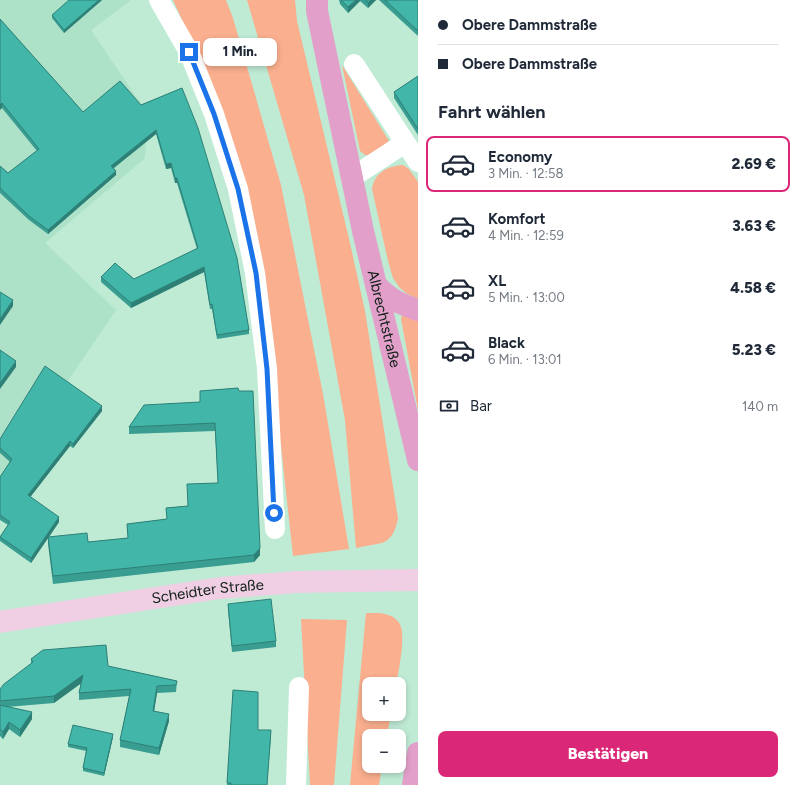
<!DOCTYPE html>
<html lang="de">
<meta charset="utf-8">
<style>
:root{--surface:#fff;--page:#f2f2f3;--text:#1f2937;--muted:#747a83;--line:#e0e1e3;--accent:#db2777}
body{margin:0;font-family:Figtree,sans-serif;background:var(--page);color:var(--text);height:100vh;display:flex;flex-direction:column;font-size:15px;white-space:nowrap}
*{box-sizing:border-box;margin:0}
p{font-size:13px;color:var(--muted)}
.icon{flex:none;width:22px;height:22px;fill:none;stroke:currentColor;stroke-width:2;stroke-linecap:round;stroke-linejoin:round}
.map{position:relative;flex:1;overflow:hidden}
.sheet{display:flex;flex-direction:column;background:var(--surface);width:380px}
.sheet>*{flex:none}
.banner{display:grid;align-content:center;height:88px;padding:0 20px;background:var(--surface)}
.controls{position:absolute;left:362px;top:677px;display:grid;gap:8px}
.controls a{display:grid;place-items:center;width:44px;height:44px;border-radius:8px;background:var(--surface);box-shadow:0 2px 6px #0003;font-size:20px}
.end{position:absolute;width:18px;height:18px;margin:-9px;border:5px solid #1a73e8;background:#fff;box-shadow:0 0 0 2px #fff}
.from{border-radius:50%}
.bubble{position:absolute;height:28px;border-radius:8px;background:var(--surface);box-shadow:0 2px 6px #0003;font-size:13px;font-weight:800;line-height:28px;text-align:center}
.banner b{display:flex;align-items:center;gap:14px;height:38px;font-size:15px}
.banner b+b{border-top:1px solid var(--line)}
.banner i{width:10px;height:10px;background:var(--text)}
ul{padding:0;list-style:none}
li{display:flex;align-items:center;gap:12px;height:56px;margin:0 8px 6px;padding:0 12px;border:2px solid transparent;border-radius:8px}
li div{flex:1}
li b{display:block;font-size:15px}
li em{font-style:normal;font-weight:800}
li.active{border-color:var(--accent)}
li>.icon{width:36px;height:36px;stroke-width:1.5}
h2{padding:0 20px;font-size:18px;line-height:48px}
.pay{display:flex;align-items:center;gap:10px;height:44px;padding:0 20px;font-size:15px}
.pay p{margin-inline-start:auto}
.cta{display:flex;gap:8px;margin-top:auto;padding:8px 20px}
.cta a{flex:1;height:46px;border-radius:8px;background:var(--accent);color:#fff;font-size:16px;font-weight:800;line-height:46px;text-align:center}
main{display:flex;flex:1;min-height:0}
.map>svg:first-child{display:block}
</style>
<main>
<div class="map">
<svg width="418" height="785" viewBox="0 0 418 785">
<rect width="100%" height="100%" fill="#bfebd5"/>
<polygon fill="#ade1c8" points="0,0 130,0 130,1 91,30 147,113 145,158 45,243 116,310 0,481"/>
<g fill="#faaf8f">
<polygon points="173,0 226,0 233,18 281,185 323,394 349,549 293,556 281,446 222,108"/>
<path d="M247 0H295L297 21 350 243 365 311 398 518C396 528 393 539 382 543L356 548 345 420 304 195Z"/>
<polygon points="342,65 389,141 370,156 365,155 360,151"/>
<path d="M403 165 409 169 418 182V299L406 293 399 287 393 278 388 261 372 189C374 173 387 166 403 165Z"/>
<polygon points="402,315 418,319 418,410 401,319"/>
<path d="M366 613C374 613 383 612 391 616 395 618 400 622 401 627 405 639 399 671 396 684H369V714H391L387 736H369V766H382L379 785H350Z"/>
<polygon points="301,619 347,620 334,785 310,785"/>
</g>
<g fill="none" stroke-linecap="round" stroke-linejoin="round">
<g stroke="#fff" stroke-width="20">
<polyline points="159,0 189,52 214,114 238,189 255,273 267,369 275,529"/>
<polyline points="354,64 418,162"/>
<polyline points="351,178 405,143"/>
<polyline points="296,785 299,687"/>
</g>
<path stroke="#f0cfe4" stroke-width="22" id="s1" d="M0 622 220 588 296 582 418 580"/>
<g stroke="#e29fc9" stroke-width="22">
<path id="s2" d="M317 0V11L363 231 418 460"/>
<path d="M376 285C391 300 398 303 418 310"/>
<polyline points="413,785 418,753"/>
</g>
</g>
<g fill="#399d91">
<polygon points="102,0 64,33 52,18 52,15"/>
<polygon points="339,0 376,0 368,8 360,1 348,13 340,4"/>
<polygon points="379,0 418,0 418,36"/>
<polygon points="0,19 83,112 141,105 182,88 249,330 249,334 217,339 212,309 210,309 204,272 131,308 101,282 101,277 134,279 197,249 177,183 175,183 171,168 166,169 156,134 114,168 116,175 48,234 29,220 0,193 0,166 8,173 37,151 2,108"/>
<polygon points="418,76 418,135 394,98 394,92"/>
<polygon points="238,388 260,555 254,562 53,584 48,544 48,538 31,563 0,541 0,537 8,525 0,520 0,477 10,462 0,453 0,439 102,411 73,448 70,446 30,497 59,522 49,537 88,542 128,538 127,524 167,519 166,508 187,506 218,483 215,431 129,434 129,427 200,402 200,391"/>
<polygon points="228,604 276,641 276,647 232,652 228,610"/>
<polygon points="31,659 108,666 177,681 176,692 157,693 154,711 169,721 159,755 120,747 120,740 129,696 79,700 79,693 81,683 54,703 7,707 32,719 20,737 9,729 3,739 0,736 0,689 31,664"/>
<polygon points="233,690 258,730 271,736 267,785 227,785"/>
<polygon points="113,737 104,776 83,771 83,768 86,751 68,747 68,744"/>
</g>
<g fill="#2e8076">
<polygon points="99,0 102,0 64,33 64,30"/>
<polygon points="356,0 360,0 360,1 348,13 348,7"/>
<polygon points="371,0 376,0 368,8 368,3"/>
<polygon points="2,103 2,108 0,110 0,105"/>
<polygon points="156,130 156,134 111,170 111,166"/>
<polygon points="171,163 171,168 166,169 166,164"/>
<polygon points="116,171 116,175 48,234 48,230"/>
<rect x="175" y="178" width="2" height="5"/>
<polygon points="204,267 204,272 131,308 131,303"/>
<polygon points="13,300 13,306 0,325 0,319"/>
<polygon points="16,361 16,367 0,389 0,383"/>
<polygon points="102,406 102,411 73,448 73,444"/>
<polygon points="70,441 70,446 28,500 28,495"/>
<polygon points="59,517 59,522 31,563 31,558"/>
<polygon points="260,548 260,555 254,562 254,555"/>
<polygon points="83,675 83,682 54,703 54,696"/>
<polygon points="157,686 157,693 153,718 153,711"/>
<polygon points="32,712 32,719 20,737 20,730"/>
<polygon points="169,714 169,721 159,755 159,748"/>
<polygon points="9,722 9,729 3,739 3,732"/>
<polygon points="113,734 113,737 104,776 104,773"/>
</g>
<g fill="#42b7a9" stroke="#2e8076">
<polygon points="69,0 99,0 64,30 52,15"/>
<polygon points="341,0 356,0 348,7"/>
<polygon points="366,0 371,0 368,3"/>
<polygon points="385,0 418,0 418,31"/>
<polygon points="0,19 83,112 120,81 141,105 182,88 198,128 237,258 249,330 217,335 212,304 210,305 204,267 131,303 101,277 115,263 134,279 198,248 177,178 175,178 171,163 166,164 156,130 111,166 116,171 48,230 29,216 0,188 0,166 8,173 39,149 2,103 0,105"/>
<polygon points="418,76 418,129 394,92"/>
<polygon points="0,292 13,300 0,319"/>
<polygon points="0,350 16,361 0,383"/>
<polygon points="45,366 102,406 73,444 70,441 28,495 59,517 31,558 0,537 10,522 0,515 0,477 12,459 0,448 0,439"/>
<polygon points="238,388 239,391 253,391 260,548 254,555 53,576 48,537 87,533 88,542 128,538 127,524 167,519 166,508 188,506 187,484 218,483 215,423 129,427 144,405 200,402 200,391"/>
<polygon points="271,599 276,641 232,646 228,604"/>
<polygon points="106,645 108,666 177,681 176,685 157,686 153,711 169,714 159,748 120,740 131,689 79,693 83,675 54,696 0,701 0,689 4,684 33,662 31,659 43,650"/>
<polygon points="233,690 258,692 258,730 271,730 267,785 231,785 231,783 227,783"/>
<polygon points="0,705 32,712 20,730 9,722 3,732 0,729"/>
<polygon points="73,725 113,734 104,773 83,768 87,748 68,744"/>
</g>
<g fill="none" stroke-linecap="round" stroke-linejoin="round">
<polyline stroke="#1a73e8" stroke-width="5" points="189,52 214,114 238,189 256,273 267,369 274,513"/>
</g>
<g text-anchor="middle" stroke-width="3.5" stroke-linejoin="round" paint-order="stroke">
<g font-size="15" fill="#0f1f18" stroke="#bfebd5">
<text dy="5" stroke="none"><textPath href="#s2" startOffset="326">Albrechtstraße</textPath></text>
<text dy="5" stroke="none"><textPath href="#s1" startOffset="210">Scheidter Straße</textPath></text>
</g>
</g>
</svg>
<div class="controls">
<a>+</a>
<a>−</a>
</div>
<i class="end from" style="left:274px;top:513px"></i>
<i class="end" style="left:189px;top:52px"></i>
<div class="bubble" style="left:203px;top:38px;width:74px">1 Min.</div>
</div>
<section class="sheet">
<div class="banner">
<b><i class="from"></i>Obere Dammstraße</b>
<b><i></i>Obere Dammstraße</b>
</div>
<h2>Fahrt wählen</h2>
<ul>
<li class="active"><svg class="icon" aria-label="car" viewBox="0 0 24 24"><path d="M5 17H2v-5l4-1 3-4h7l3 4 3 1v5h-3M9 17h6M6 11h13"/><circle cx="7" cy="17" r="2"/><circle cx="17" cy="17" r="2"/></svg><div><b>Economy</b><p>3 Min. · 12:58</p></div><em>2.69 €</em></li>
<li><svg class="icon" aria-label="car" viewBox="0 0 24 24"><path d="M5 17H2v-5l4-1 3-4h7l3 4 3 1v5h-3M9 17h6M6 11h13"/><circle cx="7" cy="17" r="2"/><circle cx="17" cy="17" r="2"/></svg><div><b>Komfort</b><p>4 Min. · 12:59</p></div><em>3.63 €</em></li>
<li><svg class="icon" aria-label="car" viewBox="0 0 24 24"><path d="M5 17H2v-5l4-1 3-4h7l3 4 3 1v5h-3M9 17h6M6 11h13"/><circle cx="7" cy="17" r="2"/><circle cx="17" cy="17" r="2"/></svg><div><b>XL</b><p>5 Min. · 13:00</p></div><em>4.58 €</em></li>
<li><svg class="icon" aria-label="car" viewBox="0 0 24 24"><path d="M5 17H2v-5l4-1 3-4h7l3 4 3 1v5h-3M9 17h6M6 11h13"/><circle cx="7" cy="17" r="2"/><circle cx="17" cy="17" r="2"/></svg><div><b>Black</b><p>6 Min. · 13:01</p></div><em>5.23 €</em></li>
</ul>
<div class="pay"><svg class="icon" aria-label="cash" viewBox="0 0 24 24"><path d="M3 7h18v10H3z"/><circle cx="12" cy="12" r="2"/></svg>Bar<p>140 m</p></div>
<div class="cta"><a>Bestätigen</a></div>
</section>
</main>
